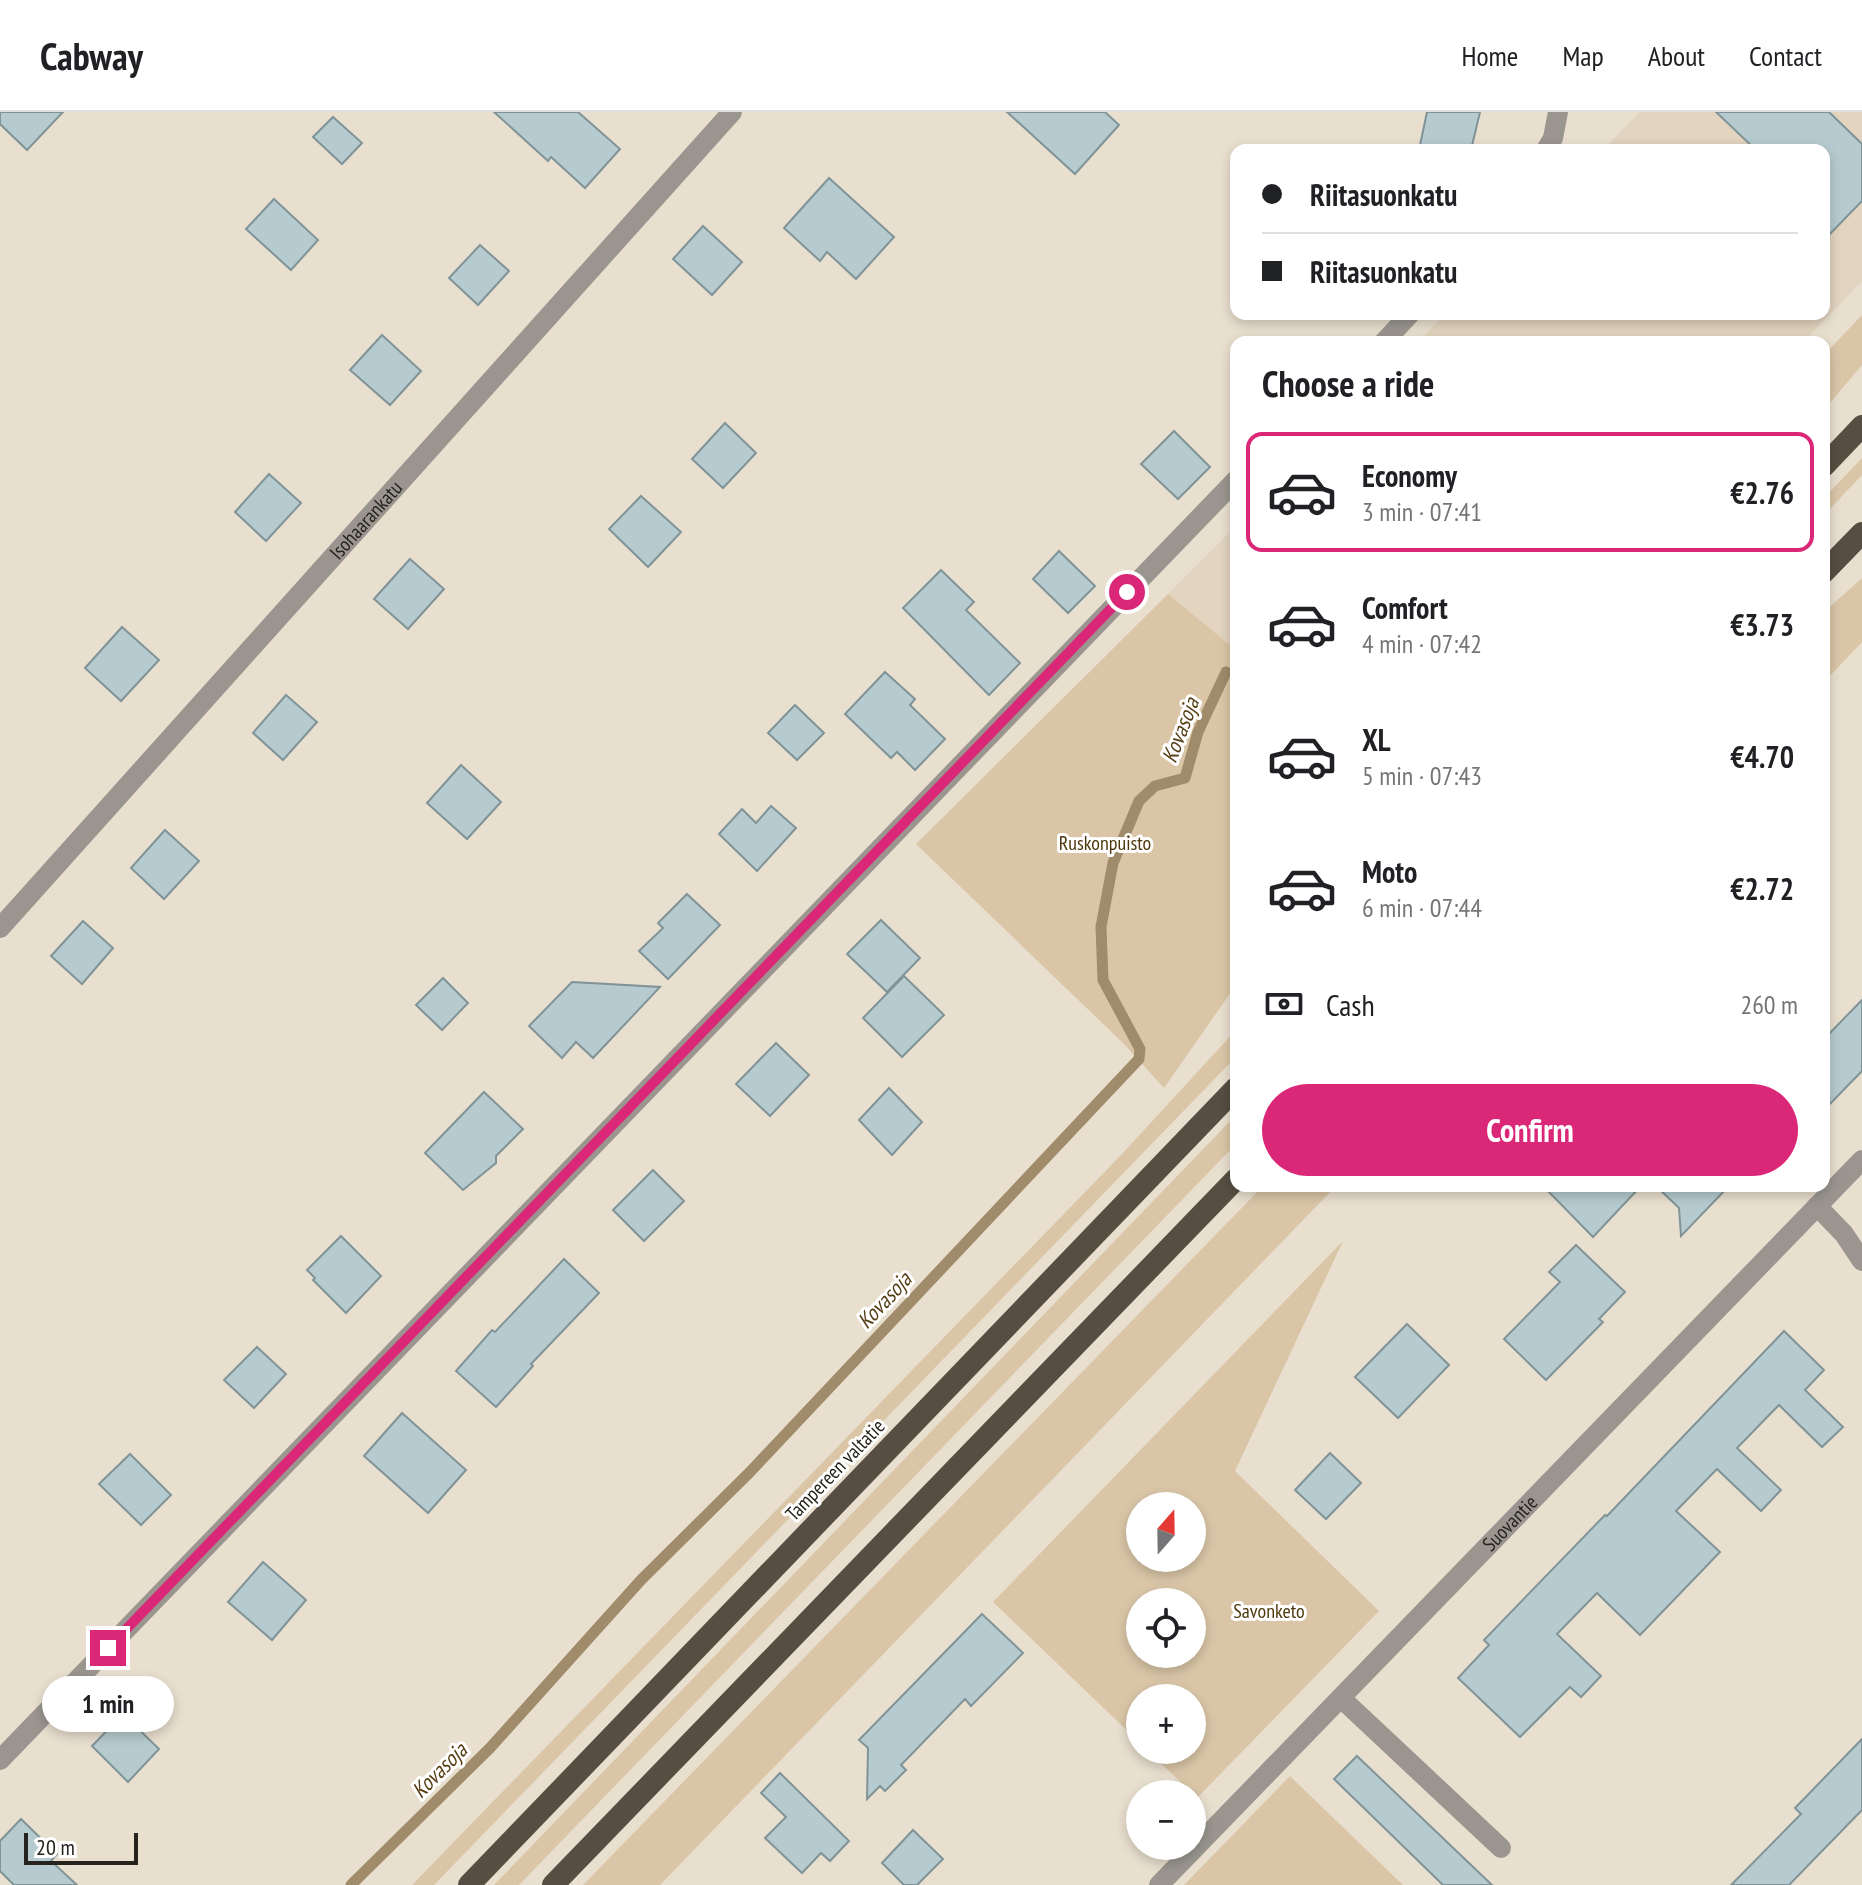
<!DOCTYPE html>
<meta charset="utf-8">
<style>
:root{--surface:#fff;--page:#f6f6f6;--text:#202124;--muted:#757577;--line:#e0e0e0;--accent:#db2777}
body{margin:0;font-family:"PT Sans Narrow",sans-serif;background:var(--page);color:var(--text);height:100vh;display:flex;flex-direction:column;font-size:30px;white-space:nowrap}
*{box-sizing:border-box;margin:0}
p{font-size:26px;color:var(--muted)}
.icon{flex:none;width:44px;height:44px;fill:none;stroke:currentColor;stroke-width:2;stroke-linecap:round;stroke-linejoin:round}
.map{position:relative;flex:1;overflow:hidden}
.details{position:absolute;left:1230px;top:224px;width:600px;height:856px;display:flex;flex-direction:column;background:var(--surface);border-radius:16px;box-shadow:0 4px 12px #0003}
.details>*{flex:none}
.hud{position:absolute;left:1230px;top:32px;width:600px;height:176px;border-radius:16px;box-shadow:0 4px 12px #0003;display:grid;align-content:center;height:176px;padding:0 32px;background:var(--surface)}
.needle{width:52px;rotate:20deg}
.buttons{position:absolute;left:1126px;top:1380px;display:grid;gap:16px}
.buttons a{display:grid;place-items:center;width:80px;height:80px;border-radius:50%;background:var(--surface);box-shadow:0 4px 12px #0003;font-size:40px}
.scale{position:absolute;left:24px;bottom:20px;width:114px;box-sizing:border-box;padding-left:8px;border:4px solid #26221d;border-top:0;font-size:22px;line-height:28px;white-space:nowrap;color:#26221d;-webkit-text-stroke:6px #fff;paint-order:stroke}
.end{position:absolute;width:36px;height:36px;margin:-18px;border:10px solid #db2777;background:#fff;box-shadow:0 0 0 4px #fff}
.from{border-radius:50%}
.bubble{position:absolute;height:56px;border-radius:28px;background:var(--surface);box-shadow:0 4px 12px #0003;font-size:26px;font-weight:700;line-height:56px;text-align:center}
.hud b{display:flex;align-items:center;gap:28px;height:76px;font-size:30px}
.hud b+b{border-top:2px solid var(--line)}
.hud i{width:20px;height:20px;background:var(--text)}
ul{padding:0;list-style:none}
li{display:flex;align-items:center;gap:24px;height:120px;margin:0 16px 12px;padding:0 16px;border:4px solid transparent;border-radius:16px}
li div{flex:1}
li b{display:block;font-size:30px}
li em{font-style:normal;font-weight:700}
li.on{border-color:var(--accent)}
li>.icon{width:72px;height:72px;stroke-width:1.5}
h2{padding:0 32px;font-size:36px;line-height:96px}
.pay{display:flex;align-items:center;gap:20px;height:88px;padding:0 32px;font-size:30px}
.pay p{margin-inline-start:auto}
.primary-button{display:flex;gap:16px;margin-top:auto;padding:16px 32px}
.primary-button a{flex:1;height:92px;border-radius:48px;background:var(--accent);color:#fff;font-size:32px;font-weight:700;line-height:92px;text-align:center}
header{display:flex;align-items:center;gap:48px;box-sizing:border-box;height:112px;padding:0 40px;background:var(--surface);border-bottom:2px solid var(--line)}
header strong{font-size:38px}
nav{display:flex;gap:44px;margin-inline-start:auto;font-size:28px}
.map>svg:first-child{display:block}
</style>
<header>
<strong>Cabway</strong>
<nav><a>Home</a><a>Map</a><a>About</a><a>Contact</a></nav>
</header>
<div class="map">
<svg width="1862" height="1773" viewBox="0 0 1862 1773">
<rect width="100%" height="100%" fill="#e9dfcf"/>
<g fill="#e2d4be">
<polygon points="1640,0 1862,0 1862,169 1803,230 1418,230 1445,202 1824,202 1824,38 1603,38"/>
<polygon points="1236,414 1236,538 1168,482"/>
</g>
<g fill="#dac6a7" fill-rule="evenodd">
<polygon points="1862,203 1862,253 1824,298 1824,243"/>
<polygon points="1862,346 1862,363 1824,403 1824,386"/>
<polygon points="1862,466 1862,530 1824,570 1824,500"/>
<polygon points="1168,482 1236,538 1236,873 1164,976 1124,932 916,732"/>
<polygon points="1236,918 1236,944 1230,951 434,1773 412,1773 1122,1042"/>
<polygon points="1236,1003 1236,1032 519,1773 494,1773"/>
<polygon points="1263,1074 1336,1074 660,1773 583,1773"/>
<path d="M1343 1129 1235 1359 1379 1499 1197 1686 1147 1638H1192V1586H1140V1631L993 1490ZM1192 1394V1446H1140V1394ZM1192 1490V1542H1140V1490Z"/>
<polygon points="1290,1664 1294,1668 1403,1773 1184,1773"/>
</g>
<g fill="none" stroke-linecap="round" stroke-linejoin="round">
<polyline stroke="#a08b6a" stroke-width="11" points="351,1773 490,1636 641,1468 750,1360 1139,947 1140,937 1103,868 1101,815 1113,751 1139,689 1155,674 1185,666 1198,620 1226,560"/>
</g>
<g fill="#b6cbcf" stroke="#809498" stroke-width="2">
<polygon points="0,0 63,0 27,38 0,12"/>
<polygon points="494,0 578,0 620,37 585,76 551,45 548,49"/>
<polygon points="1007,0 1105,0 1119,13 1075,62"/>
<polygon points="1427,0 1480,0 1471,38 1419,38"/>
<polygon points="1716,0 1829,0 1862,32 1862,89 1824,128 1824,38 1756,38"/>
<polygon points="333,5 362,31 342,52 313,25"/>
<polygon points="829,66 894,125 856,167 827,140 820,149 784,116"/>
<polygon points="274,87 318,128 291,158 246,117"/>
<polygon points="703,114 742,150 712,183 673,147"/>
<polygon points="480,133 509,159 478,193 449,166"/>
<polygon points="382,223 421,259 390,293 350,258"/>
<polygon points="725,311 756,341 723,376 692,347"/>
<polygon points="1174,319 1210,355 1178,387 1141,352"/>
<polygon points="269,362 301,391 266,429 235,400"/>
<polygon points="641,384 681,420 648,455 609,417"/>
<polygon points="1059,439 1095,474 1068,501 1033,467"/>
<polygon points="410,447 444,477 408,517 374,487"/>
<polygon points="941,458 974,490 966,498 1020,551 989,583 903,496"/>
<polygon points="122,515 159,548 121,589 85,556"/>
<polygon points="885,560 915,587 910,593 945,627 915,658 897,640 891,646 845,602"/>
<polygon points="286,583 317,610 283,648 253,621"/>
<polygon points="795,593 824,621 797,648 768,621"/>
<polygon points="461,653 501,690 467,727 427,691"/>
<polygon points="771,694 796,716 757,759 719,722 742,697 756,711"/>
<polygon points="165,718 199,749 164,787 131,756"/>
<polygon points="687,782 720,813 668,867 639,839 663,816 658,811"/>
<polygon points="881,808 920,846 887,880 847,842"/>
<polygon points="83,809 113,836 82,872 51,844"/>
<polygon points="904,864 944,903 902,945 863,906"/>
<polygon points="443,866 468,891 442,918 416,893"/>
<polygon points="572,870 660,875 593,946 576,930 562,946 529,914"/>
<polygon points="1862,888 1862,959 1824,998 1824,927"/>
<polygon points="776,931 809,963 770,1004 736,972"/>
<polygon points="889,976 922,1010 892,1043 859,1008"/>
<polygon points="484,980 523,1017 496,1044 496,1051 463,1078 425,1041"/>
<polygon points="653,1058 684,1089 644,1129 613,1098"/>
<polygon points="1543,1074 1641,1074 1593,1125"/>
<polygon points="1656,1074 1729,1074 1681,1124 1679,1096"/>
<polygon points="341,1124 381,1164 346,1201 313,1168 315,1166 307,1158"/>
<polygon points="1576,1133 1625,1180 1599,1207 1603,1210 1546,1268 1504,1227 1560,1170 1549,1160"/>
<polygon points="564,1147 599,1181 531,1252 533,1254 496,1295 456,1259 492,1218 495,1220"/>
<polygon points="1407,1212 1449,1253 1398,1306 1355,1265"/>
<polygon points="1784,1219 1824,1258 1805,1278 1843,1315 1822,1335 1779,1293 1737,1336 1781,1378 1761,1399 1717,1357 1676,1399 1720,1440 1640,1523 1597,1481 1557,1522 1601,1564 1581,1585 1570,1575 1520,1625 1458,1566 1489,1533 1484,1528 1605,1403 1607,1404"/>
<polygon points="257,1235 286,1262 254,1296 224,1268"/>
<polygon points="402,1301 466,1358 428,1401 364,1344"/>
<polygon points="1330,1341 1361,1371 1326,1407 1295,1378"/>
<polygon points="130,1342 171,1383 141,1413 99,1372"/>
<polygon points="263,1450 306,1488 272,1528 228,1490"/>
<polygon points="982,1502 1023,1541 971,1594 965,1587 901,1653 906,1658 885,1679 880,1674 867,1687 868,1636 859,1628"/>
<polygon points="123,1602 159,1637 128,1670 92,1634"/>
<polygon points="1862,1627 1862,1698 1789,1773 1731,1773 1801,1702 1795,1696"/>
<polygon points="1357,1644 1492,1773 1443,1773 1334,1667"/>
<polygon points="780,1661 849,1729 830,1749 821,1741 802,1761 765,1726 786,1705 761,1681"/>
<polygon points="21,1707 57,1742 51,1749 77,1773 14,1773 0,1759 0,1729"/>
<polygon points="913,1718 943,1747 917,1773 904,1773 882,1751"/>
</g>
<g fill="none" stroke-linecap="round" stroke-linejoin="round">
<polyline stroke="#9a968f" stroke-width="20" points="1341,1586 1501,1736"/>
<g stroke="#9a968f" stroke-width="20">
<polyline points="1546,38 1553,26 1558,0"/>
<polyline points="1384,230 1410,202"/>
<path id="s1" d="M0 816 732 0"/>
<polyline points="1817,1094 1844,1122 1862,1149"/>
<polyline points="0,1648 1236,368"/>
<path id="s2" d="M1159 1773 1862 1048"/>
</g>
<g stroke="#564e42" stroke-width="22">
<polyline points="1824,354 1862,314"/>
<polyline points="1824,460 1862,421"/>
<polyline points="469,1773 1236,976"/>
<polyline points="553,1773 1236,1067"/>
</g>
</g>
<g fill="none" stroke-linecap="round" stroke-linejoin="round">
<polyline stroke="#db2777" stroke-width="10" points="108,1536 1127,480"/>
</g>
<g text-anchor="middle" stroke-width="6" stroke-linejoin="round" paint-order="stroke">
<g font-size="20" fill="#26221d" stroke="#fff">
<text dy="7" stroke="none"><textPath href="#s1" startOffset="548">Isohaarankatu</textPath></text>
<text transform="translate(835 1358) rotate(-46)" y="7">Tampereen valtatie</text>
<text dy="7" stroke="none"><textPath href="#s2" startOffset="504">Suovantie</textPath></text>
</g>
<g font-size="20" fill="#4e370c" stroke="#fff">
<text x="1105" y="738">Ruskonpuisto</text>
<text x="1269" y="1506">Savonketo</text>
</g>
<g font-size="22" font-style="italic" fill="#563e14" stroke="#fff">
<text transform="translate(1180 618) rotate(-69)" y="8">Kovasoja</text>
<text transform="translate(884 1188) rotate(-47)" y="8">Kovasoja</text>
<text transform="translate(439 1658) rotate(-45)" y="8">Kovasoja</text>
</g>
</g>
</svg>
<div class="buttons">
<a><svg class="needle" viewBox="-14 -14 28 28"><path d="M0-13l5 13h-10z" fill="#e53935"/><path d="M0 13l5-13h-10z" fill="#757577"/></svg></a>
<a><svg class="icon" aria-label="locate" viewBox="0 0 24 24"><circle cx="12" cy="12" r="6"/><path d="M12 2v4M12 18v4M2 12h4M18 12h4"/></svg></a>
<a>+</a>
<a>−</a>
</div>
<div class="scale">20 m</div>
<i class="end from" style="left:1127px;top:480px"></i>
<i class="end" style="left:108px;top:1536px"></i>
<div class="bubble" style="left:42px;top:1564px;width:132px">1 min</div>
<div class="hud">
<b><i class="from"></i>Riitasuonkatu</b>
<b><i></i>Riitasuonkatu</b>
</div>
<section class="details">
<h2>Choose a ride</h2>
<ul>
<li class="on"><svg class="icon" aria-label="car" viewBox="0 0 24 24"><path d="M5 17H2v-5l4-1 3-4h7l3 4 3 1v5h-3M9 17h6M6 11h13"/><circle cx="7" cy="17" r="2"/><circle cx="17" cy="17" r="2"/></svg><div><b>Economy</b><p>3 min · 07:41</p></div><em>€2.76</em></li>
<li><svg class="icon" aria-label="car" viewBox="0 0 24 24"><path d="M5 17H2v-5l4-1 3-4h7l3 4 3 1v5h-3M9 17h6M6 11h13"/><circle cx="7" cy="17" r="2"/><circle cx="17" cy="17" r="2"/></svg><div><b>Comfort</b><p>4 min · 07:42</p></div><em>€3.73</em></li>
<li><svg class="icon" aria-label="car" viewBox="0 0 24 24"><path d="M5 17H2v-5l4-1 3-4h7l3 4 3 1v5h-3M9 17h6M6 11h13"/><circle cx="7" cy="17" r="2"/><circle cx="17" cy="17" r="2"/></svg><div><b>XL</b><p>5 min · 07:43</p></div><em>€4.70</em></li>
<li><svg class="icon" aria-label="car" viewBox="0 0 24 24"><path d="M5 17H2v-5l4-1 3-4h7l3 4 3 1v5h-3M9 17h6M6 11h13"/><circle cx="7" cy="17" r="2"/><circle cx="17" cy="17" r="2"/></svg><div><b>Moto</b><p>6 min · 07:44</p></div><em>€2.72</em></li>
</ul>
<div class="pay"><svg class="icon" aria-label="cash" viewBox="0 0 24 24"><path d="M3 7h18v10H3z"/><circle cx="12" cy="12" r="2"/></svg>Cash<p>260 m</p></div>
<div class="primary-button"><a>Confirm</a></div>
</section>
</div>
